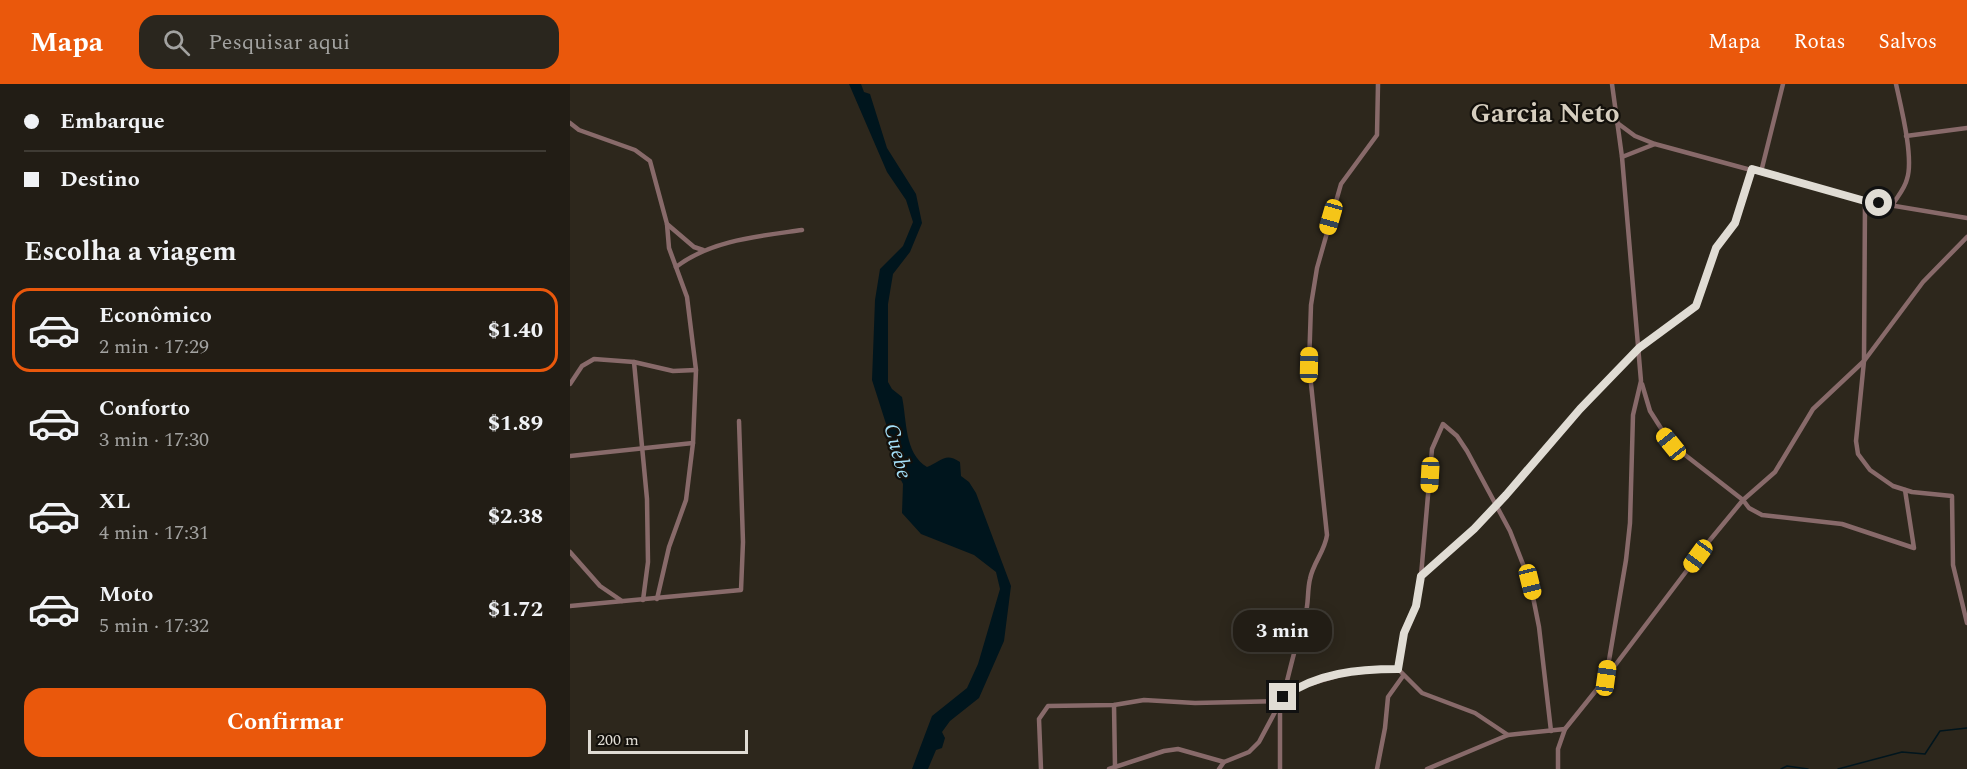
<!DOCTYPE html>
<html lang="pt">
<meta charset="utf-8">
<style>
:root{--surface:#221d15;--page:#2a261e;--text:#f1f3f6;--muted:#a2a2a0;--line:#3f3b34;--accent:#ea580c}
body{margin:0;font-family:Spectral,serif;background:var(--page);color:var(--text);height:100vh;display:flex;flex-direction:column;font-size:22px;white-space:nowrap}
*{box-sizing:border-box;margin:0}
p{font-size:20px;color:var(--muted)}
.icon{flex:none;width:33px;height:33px;fill:none;stroke:currentColor;stroke-width:2;stroke-linecap:round;stroke-linejoin:round}
.map{position:relative;flex:1;overflow:hidden}
.drawer{display:flex;flex-direction:column;background:var(--surface);width:570px}
.drawer>*{flex:none}
.guide{display:grid;align-content:center;height:132px;padding:0 24px;background:var(--surface)}
.scale{position:absolute;left:18px;bottom:15px;width:160px;box-sizing:border-box;padding-left:6px;border:3px solid #e0dcd4;border-top:0;font-size:16px;line-height:21px;white-space:nowrap;color:#e0dcd4;-webkit-text-stroke:4px #13100b;paint-order:stroke}
.end{position:absolute;width:27px;height:27px;margin:-14px;border:8px solid #e0dcd4;background:#111;box-shadow:0 0 0 3px #111}
.from{border-radius:50%}
.bubble{position:absolute;height:42px;border-radius:18px;background:var(--surface);box-shadow:0 3px 15px #0003,0 0 0 2px var(--line);font-size:20px;font-weight:700;line-height:42px;text-align:center}
.car{position:absolute;width:18px;height:36px;margin:-18px -9px;border-radius:8px;box-shadow:0 0 4px 2px #0007;background:linear-gradient(#f5c518 24%,#345 0 40%,#f5c518 0 76%,#345 0 86%,#f5c518 0)}
.guide b{display:flex;align-items:center;gap:21px;height:57px;font-size:22px}
.guide b+b{border-top:2px solid var(--line)}
.guide i{width:15px;height:15px;background:var(--text)}
ul{padding:0;list-style:none}
li{display:flex;align-items:center;gap:18px;height:84px;margin:0 12px 9px;padding:0 12px;border:3px solid transparent;border-radius:18px}
li div{flex:1}
li b{display:block;font-size:22px}
li em{font-style:normal;font-weight:700}
li.on{border-color:var(--accent)}
li>.icon{width:54px;height:54px;stroke-width:1.5}
h2{padding:0 24px;font-size:27px;line-height:72px}
.cta{display:flex;gap:12px;margin-top:auto;padding:12px 24px}
.cta a{flex:1;height:69px;border-radius:18px;background:var(--accent);color:#fff;font-size:24px;font-weight:700;line-height:69px;text-align:center}
header{display:flex;align-items:center;gap:36px;box-sizing:border-box;height:84px;padding:0 30px;background:var(--accent);color:#fff}
header strong{font-size:28px}
nav{display:flex;gap:33px;margin-inline-start:auto;font-size:21px}
.search{width:420px;height:54px;background:var(--page);display:flex;align-items:center;gap:15px;box-sizing:border-box;padding:0 21px;border-radius:18px;color:var(--muted);font-size:22px}
main{display:flex;flex:1;min-height:0}
.map>svg:first-child{display:block}
</style>
<header>
<strong>Mapa</strong>
<div class="search"><svg class="icon" aria-label="search" viewBox="0 0 24 24"><circle cx="10" cy="10" r="6"/><path d="M15 15l6 6"/></svg>Pesquisar aqui</div>
<nav><a>Mapa</a><a>Rotas</a><a>Salvos</a></nav>
</header>
<main>
<section class="drawer">
<div class="guide">
<b><i class="from"></i>Embarque</b>
<b><i></i>Destino</b>
</div>
<h2>Escolha a viagem</h2>
<ul>
<li class="on"><svg class="icon" aria-label="car" viewBox="0 0 24 24"><path d="M5 17H2v-5l4-1 3-4h7l3 4 3 1v5h-3M9 17h6M6 11h13"/><circle cx="7" cy="17" r="2"/><circle cx="17" cy="17" r="2"/></svg><div><b>Econômico</b><p>2 min · 17:29</p></div><em>$1.40</em></li>
<li><svg class="icon" aria-label="car" viewBox="0 0 24 24"><path d="M5 17H2v-5l4-1 3-4h7l3 4 3 1v5h-3M9 17h6M6 11h13"/><circle cx="7" cy="17" r="2"/><circle cx="17" cy="17" r="2"/></svg><div><b>Conforto</b><p>3 min · 17:30</p></div><em>$1.89</em></li>
<li><svg class="icon" aria-label="car" viewBox="0 0 24 24"><path d="M5 17H2v-5l4-1 3-4h7l3 4 3 1v5h-3M9 17h6M6 11h13"/><circle cx="7" cy="17" r="2"/><circle cx="17" cy="17" r="2"/></svg><div><b>XL</b><p>4 min · 17:31</p></div><em>$2.38</em></li>
<li><svg class="icon" aria-label="car" viewBox="0 0 24 24"><path d="M5 17H2v-5l4-1 3-4h7l3 4 3 1v5h-3M9 17h6M6 11h13"/><circle cx="7" cy="17" r="2"/><circle cx="17" cy="17" r="2"/></svg><div><b>Moto</b><p>5 min · 17:32</p></div><em>$1.72</em></li>
</ul>
<div class="cta"><a>Confirmar</a></div>
</section>
<div class="map">
<svg width="1397" height="685" viewBox="0 0 1397 685">
<rect width="100%" height="100%" fill="#2d271c"/>
<path fill="#00151d" d="M279 0H291L294 8 300 10 317 64 346 110 352 139 340 168 323 190 318 220V298L322 305 332 313C337 336 334 369 357 383 372 377 375 368 390 378L391 392 399 398 406 409 441 502 434 557 409 614 380 637 372 648 375 654 372 664 366 666 358 685H342L362 632 397 604 408 580 430 505 426 488 404 471 351 450 332 429 333 400 324 382 325 368 302 296 305 216 310 185 333 162 343 138 336 116 317 88Z"/>
<g fill="none" stroke-linecap="round" stroke-linejoin="round">
<g stroke="#00151d" stroke-width="1.5">
<polyline points="1211,685 1217,682 1238,685"/>
<polyline points="1268,685 1332,668 1355,670 1370,647 1397,644"/>
</g>
<g stroke="#886a6a" stroke-width="4.5">
<polyline points="1046,38 1065,52 1085,60 1295,117 1397,134"/>
<polyline points="0,39 9,46 65,66 80,77 97,140 99,164 117,213 126,286 123,359 116,416 99,463 87,515"/>
<polyline points="1336,52 1397,44"/>
<polyline points="1052,73 1085,60"/>
<polyline points="1191,88 1213,0"/>
<polyline points="1295,117 1294,277 1286,357 1288,370 1300,386 1323,402 1342,408 1382,412 1383,481 1397,539"/>
<path d="M1323 120C1328 112 1335 104 1337 95 1344 74 1331 23 1326 0"/>
<polyline points="97,140 124,163 133,166"/>
<path d="M106 183C141 156 190 152 232 146"/>
<polyline points="64,278 77,415 78,478 73,516"/>
<polyline points="0,300 12,282 24,275 64,278 103,287 126,286"/>
<polyline points="1072,300 1080,327 1101,360 1173,416 1179,424 1192,431 1272,440 1344,464 1335,406"/>
<polyline points="0,372 123,359"/>
<polyline points="0,468 30,502 52,517"/>
<polyline points="851,492 862,365 873,340 887,352 897,367 940,447 960,498 969,543 981,647"/>
<polyline points="0,522 171,506 173,458 169,337"/>
<polyline points="828,585 834,549 846,522 851,492 904,445 936,412 1024,309 1069,264 1126,222 1146,164 1165,139 1182,85"/>
<polyline points="828,585 852,609 905,629 938,651"/>
<polyline points="1037,592 1140,456 1173,416 1205,388 1243,325 1294,277 1353,198 1397,153"/>
<path d="M713 613C720 586 726 558 735 532 739 520 737 507 740 495 743 479 755 467 757 451L739 281 741 221 747 184 771 100 807 51 808 0"/>
<polyline points="544,621 545,682"/>
<polyline points="710,624 710,685"/>
<polyline points="471,685 469,635 478,622 544,621 574,616 625,619 711,617"/>
<polyline points="539,685 594,667 608,665 654,678"/>
<polyline points="649,685 654,678 679,668 689,658 713,613 729,603 787,586 828,585"/>
<polyline points="807,685 815,644 818,613 833,592"/>
<polyline points="857,685 938,651 995,645"/>
<polyline points="988,685 988,665 995,645 1036,594 1056,476 1060,439 1063,331 1071,297 1052,73 1042,0"/>
</g>
</g>
<g fill="none" stroke-linecap="round" stroke-linejoin="round">
<path stroke="#e0dcd4" stroke-width="8" d="M713 613C747 589 788 585 828 585L834 549 846 522 851 492 904 445 936 411 1010 325 1069 264 1126 222 1146 164 1165 139 1182 85 1295 117 1309 119"/>
</g>
<g text-anchor="middle" stroke-width="4.5" stroke-linejoin="round" paint-order="stroke">
<g font-size="22" font-style="italic" fill="#a4dff8" stroke="#13100b">
<text transform="translate(329 367) rotate(75)" y="8">Cuebe</text>
</g>
<g font-size="27" font-weight="bold" fill="#d6cebf" stroke="#13100b">
<text x="975" y="38">Garcia Neto</text>
</g>
</g>
</svg>
<div class="scale">200 m</div>
<i class="end from" style="left:1309px;top:119px"></i>
<i class="end" style="left:713px;top:613px"></i>
<div class="bubble" style="left:663px;top:526px;width:99px">3 min</div>
<i class="car" style="left:761px;top:133px;rotate:196deg"></i>
<i class="car" style="left:739px;top:281px;rotate:1deg"></i>
<i class="car" style="left:1101px;top:360px;rotate:321deg"></i>
<i class="car" style="left:860px;top:391px;rotate:183deg"></i>
<i class="car" style="left:1128px;top:472px;rotate:216deg"></i>
<i class="car" style="left:960px;top:498px;rotate:166deg"></i>
<i class="car" style="left:1036px;top:594px;rotate:8deg"></i>
</div>
</main>
